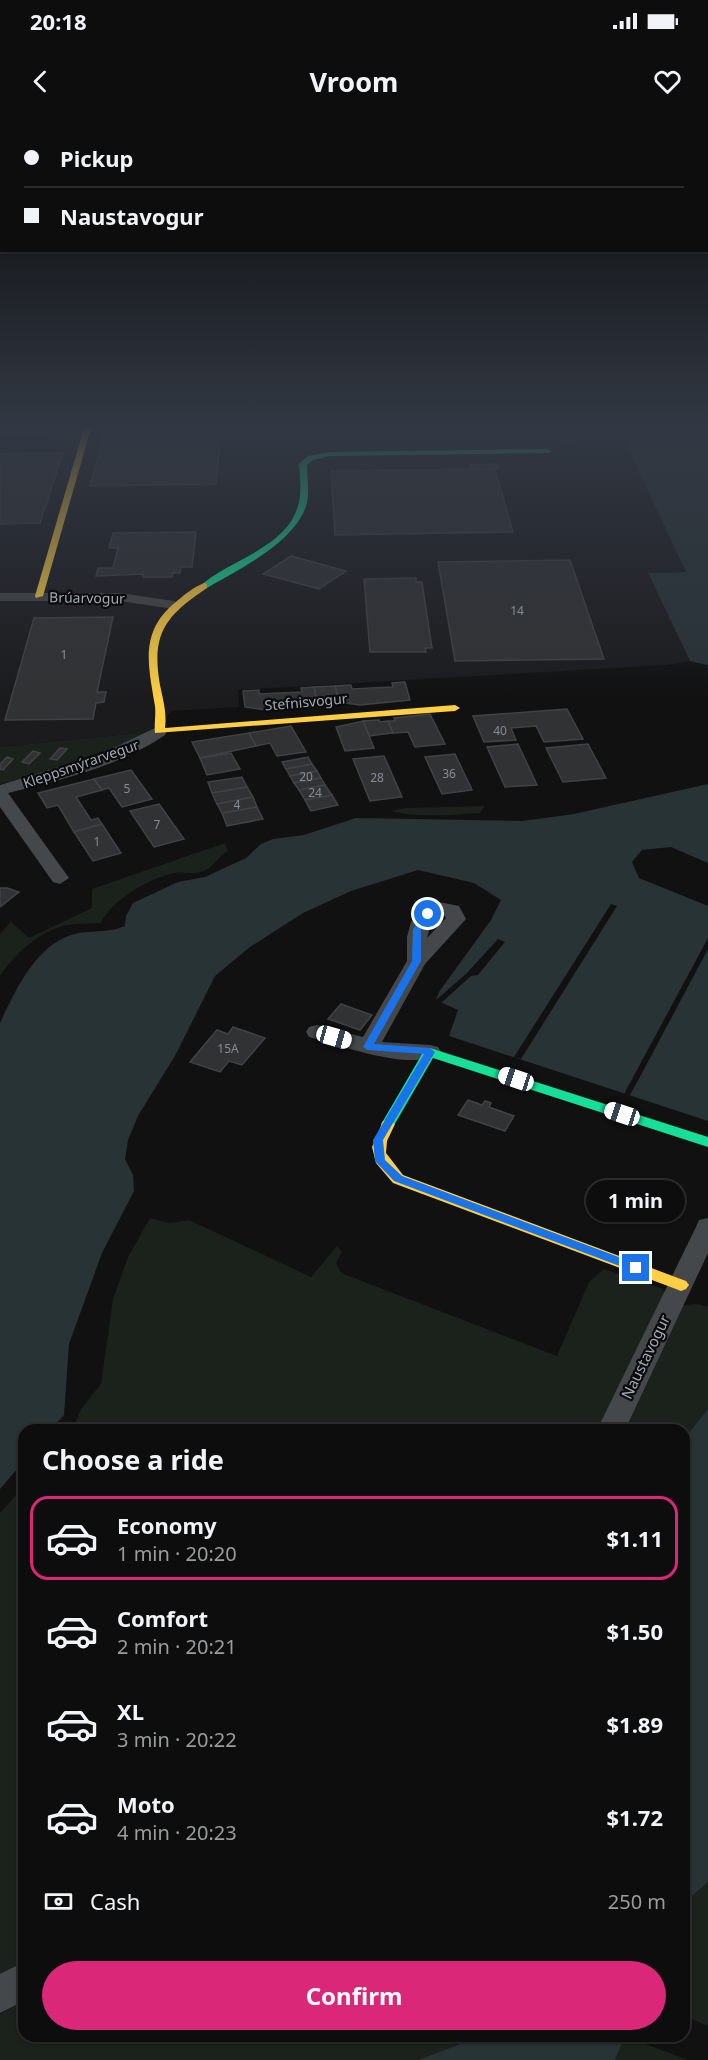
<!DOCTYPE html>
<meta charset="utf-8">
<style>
:root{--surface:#0d0d0d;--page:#161616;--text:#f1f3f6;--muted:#9a9c9d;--line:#2d2d2e;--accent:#db2777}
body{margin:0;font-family:"Noto Sans",sans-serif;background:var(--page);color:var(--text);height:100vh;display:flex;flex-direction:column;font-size:22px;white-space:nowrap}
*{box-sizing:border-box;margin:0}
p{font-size:20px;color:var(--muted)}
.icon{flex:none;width:33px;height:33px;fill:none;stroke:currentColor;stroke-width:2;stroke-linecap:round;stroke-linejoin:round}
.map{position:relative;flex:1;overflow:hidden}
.drawer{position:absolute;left:18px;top:1304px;width:672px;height:618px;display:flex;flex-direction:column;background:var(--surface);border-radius:18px;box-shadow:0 2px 4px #0004,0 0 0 2px var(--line)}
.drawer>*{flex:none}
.banner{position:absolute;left:0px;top:0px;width:708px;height:132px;box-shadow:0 2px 4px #0004,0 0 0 2px var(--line);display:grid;align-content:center;height:132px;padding:0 24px;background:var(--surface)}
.end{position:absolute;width:27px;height:27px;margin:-14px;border:8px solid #1a73e8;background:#fff;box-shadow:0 0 0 3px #fff}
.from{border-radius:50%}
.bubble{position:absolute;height:42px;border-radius:21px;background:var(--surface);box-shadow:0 2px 4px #0004,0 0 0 2px var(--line);font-size:20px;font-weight:700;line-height:42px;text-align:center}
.car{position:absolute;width:18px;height:36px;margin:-18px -9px;border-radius:8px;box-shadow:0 0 4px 2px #0007;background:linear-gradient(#fff 24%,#345 0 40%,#fff 0 76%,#345 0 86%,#fff 0)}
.banner b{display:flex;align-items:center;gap:21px;height:57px;font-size:22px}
.banner b+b{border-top:2px solid var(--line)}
.banner i{width:15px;height:15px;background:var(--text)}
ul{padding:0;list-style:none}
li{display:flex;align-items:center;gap:18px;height:84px;margin:0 12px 9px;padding:0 12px;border:3px solid transparent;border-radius:18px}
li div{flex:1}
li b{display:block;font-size:22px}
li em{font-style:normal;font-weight:700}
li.current{border-color:var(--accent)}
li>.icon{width:54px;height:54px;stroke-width:1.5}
h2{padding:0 24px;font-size:27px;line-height:72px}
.pay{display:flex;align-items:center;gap:15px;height:66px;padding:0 24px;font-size:22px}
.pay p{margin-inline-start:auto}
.cta{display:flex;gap:12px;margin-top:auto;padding:12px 24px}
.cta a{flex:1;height:69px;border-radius:36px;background:var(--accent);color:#fff;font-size:24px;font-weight:700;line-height:69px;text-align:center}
.status{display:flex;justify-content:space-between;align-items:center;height:42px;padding:0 30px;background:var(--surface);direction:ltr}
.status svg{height:16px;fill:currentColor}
header{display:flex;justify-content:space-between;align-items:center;height:78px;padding:0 24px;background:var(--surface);font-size:27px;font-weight:700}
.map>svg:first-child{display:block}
</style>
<div class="status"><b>20:18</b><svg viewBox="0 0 49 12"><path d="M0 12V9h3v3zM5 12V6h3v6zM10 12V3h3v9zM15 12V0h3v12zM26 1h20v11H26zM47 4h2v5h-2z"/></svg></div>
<header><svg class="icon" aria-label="back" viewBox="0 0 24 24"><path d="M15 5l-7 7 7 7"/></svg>Vroom<svg class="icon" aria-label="heart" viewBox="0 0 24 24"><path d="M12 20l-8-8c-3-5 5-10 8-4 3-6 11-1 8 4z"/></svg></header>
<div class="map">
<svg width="708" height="1940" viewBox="0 0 708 1940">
<rect width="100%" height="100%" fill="#111"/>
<polygon fill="#1b1b1d" points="0,308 618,308 686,452 648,453 690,541 666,545 238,570 239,587 172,591 149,612 0,627"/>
<g fill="#1b211b">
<polygon points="149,612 140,619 36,655 0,664 0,627"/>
<path d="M485 686 480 693C452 695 418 698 391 691L405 688Z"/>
<path d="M225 723 228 731C218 736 215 746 204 751 194 755 186 752 176 753 152 756 110 781 101 803 90 804 78 803 68 805 38 811 16 833 0 856V814L11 802 29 818 92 788V769Z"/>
<polygon points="150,1098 169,1103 189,1100 311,1157 337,1126 342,1132 336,1143 341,1153 557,1236 589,1162 604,1149 663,1169 666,1181 605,1309 73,1310 81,1289 101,1264 113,1179 128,1137"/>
<polygon points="699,1184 708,1187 708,1289 684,1319 684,1310 622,1310 678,1186"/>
<polygon points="24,1366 24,1848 0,1860 0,1393"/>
<polygon points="708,1762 708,1906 684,1896 684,1783"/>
<polygon points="24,1881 24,1916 481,1916 418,1940 0,1940 0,1894"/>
<polygon points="624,1916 688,1940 615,1940"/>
</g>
<g fill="#283336">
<polygon points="618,308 708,308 708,545 690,541 648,453 686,452"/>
<path d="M708 664V743L671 727 642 730 632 742 639 758 708 786V1001L449 916 458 890 436 880 439 872 491 800 501 780 474 763 418 750 351 771 303 793 250 827 215 856 176 934 138 996 128 1020 125 1039 133 1055 134 1071 102 1133 69 1224 64 1295 51 1309 24 1310V1341L0 1369V903C15 871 35 827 71 815 89 809 107 814 125 806L126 796 133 783 178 762 205 757 246 738 261 724 273 719 304 715 356 698 522 701 574 694Z"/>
<polygon points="708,1289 708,1762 684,1783 684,1319"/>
<polygon points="481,1916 625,1916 615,1940 418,1940"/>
</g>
<g fill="#111">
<polygon points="611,784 617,786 521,939 514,937"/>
<polygon points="708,818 708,829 641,955 630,975 624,974"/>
<polygon points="498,819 505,822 478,855 471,856 441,883 436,880 467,853"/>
</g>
<g fill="#313233" stroke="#404245" stroke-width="1.5">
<polygon points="0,308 50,308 48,314 0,314"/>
<polygon points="106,308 221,308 216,364 90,366"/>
<polygon points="559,316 572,316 575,322 562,322"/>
<polygon points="63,333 40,403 0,404 0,334"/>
<polygon points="498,344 499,349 471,349 470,345"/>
<polygon points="471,349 495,349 513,412 335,415 331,351"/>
<polygon points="196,412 192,447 181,447 180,453 173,453 172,457 143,457 143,454 96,456 98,448 113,448 118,428 109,428 113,413"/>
<polygon points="291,436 346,451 319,469 263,454"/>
<polygon points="570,440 604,539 455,541 438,442"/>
<polygon points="416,458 416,462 422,462 432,528 425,528 426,532 370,532 364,459"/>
<polygon points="113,497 97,572 106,572 104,582 96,583 93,599 5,600 34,498"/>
<polygon points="405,562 410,580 360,585 339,582 335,566 351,565 352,569 393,567 392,563"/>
<polygon points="335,566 339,582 317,583 314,567"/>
<polygon points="314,567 317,585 309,587 266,590 245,587 243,571 259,570 259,574 302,572 301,568"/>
<polygon points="567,589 583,619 544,622 536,606 511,608 516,620 484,622 473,596"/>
<polygon points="430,594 445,624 415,627 408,612 393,613 388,601 395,601 394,598"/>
<polygon points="379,600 380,602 388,601 393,613 369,616 363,601"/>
<polygon points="363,601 374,628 345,631 336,607"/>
<polygon points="291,606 306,632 277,636 270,623 256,626 249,613"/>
<polygon points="249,613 256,626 200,638 192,622"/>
<polygon points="518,624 537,665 505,667 487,627"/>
<polygon points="588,624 606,658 563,662 546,628"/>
<polygon points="60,628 67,629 57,640 50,639"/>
<polygon points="33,631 40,633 29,644 22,642"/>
<polygon points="231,633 240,649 207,655 200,638"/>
<polygon points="455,634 472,670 442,674 425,637"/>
<polygon points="384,636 402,677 370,681 353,639"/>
<polygon points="7,637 13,639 3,650 0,649 0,644"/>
<polygon points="308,637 312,644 286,649 282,642"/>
<polygon points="312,644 317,651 290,656 286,649"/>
<polygon points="131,650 152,679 122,687 109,668 102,670 94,659"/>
<polygon points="317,651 321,658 294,663 290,656"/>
<polygon points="242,657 247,667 212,673 208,662"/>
<polygon points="321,658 325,665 299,670 294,663"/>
<polygon points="94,659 102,670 76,677 91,700 98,698 102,704 74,712 58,685 47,688 38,673"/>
<polygon points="325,665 332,675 305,680 299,670"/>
<polygon points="247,667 253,677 217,684 212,673"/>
<polygon points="332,675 338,685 311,691 305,680"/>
<polygon points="253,677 257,687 222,693 217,684"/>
<polygon points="159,684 184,719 154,727 130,691"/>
<polygon points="257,687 263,699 227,706 222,693"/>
<polygon points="102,704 121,733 93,741 74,712"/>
<polygon points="0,768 7,768 19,772 0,787"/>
<polygon points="341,884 372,895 360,910 328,899"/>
<polygon points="233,907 265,918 242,945 229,941 220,952 190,942 217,910 228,914"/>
<polygon points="468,980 482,985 485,981 491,983 489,987 514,996 505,1011 458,995"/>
</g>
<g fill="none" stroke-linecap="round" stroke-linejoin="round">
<g fill="#45484a" fill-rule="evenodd">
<polygon points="0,473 120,473 174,481 181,485 174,489 120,481 0,481"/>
<path d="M159 606 167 611 165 615C120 646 61 660 8 673L69 758 60 764 53 762 0 687V665L101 634Z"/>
<path d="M439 782 459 786 466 799 425 844 382 922 430 925 438 927 441 932 438 937C399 948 347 927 309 917L306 912 309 907 317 905 363 917 407 841V817L411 802 424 787ZM444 795 446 798 427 818 432 800Z"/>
<polygon points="708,1098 708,1133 625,1310 597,1310 696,1107 699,1100"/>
<polygon points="24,1842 24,1881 0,1893 0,1854"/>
</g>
<g fill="#16e098" fill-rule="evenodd">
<path d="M547 329 551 331 550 333 330 336 313 340 307 345C307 358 310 374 306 386 293 424 239 449 207 468L200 466C230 439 285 429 298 386 302 373 300 357 299 344L308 336 330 332Z"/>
<polygon points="430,928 708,1017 708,1027 433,938 393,1007 383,1007 381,1004 383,1001 425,929"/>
</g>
<g fill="#ffcf43" fill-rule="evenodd">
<polygon points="84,308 91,308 43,476 36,478 35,476"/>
<path d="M204 463 207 464V468C165 496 151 514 160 565 163 580 167 593 165 608L455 585 460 588 455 591 155 613C154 605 156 595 155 586 148 544 139 511 177 481 185 474 194 467 204 463Z"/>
<polygon points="388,999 395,1004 387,1021 386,1033 403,1055 686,1161 689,1165 686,1169 681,1171 676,1169 393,1063 376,1043 372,1027 383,1001"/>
</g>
</g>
<linearGradient id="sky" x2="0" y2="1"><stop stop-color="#090909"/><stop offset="0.53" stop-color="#323843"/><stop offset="1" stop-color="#323843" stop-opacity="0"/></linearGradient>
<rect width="708" height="580" fill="url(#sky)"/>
<polygon fill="#1a73e8" points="425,792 432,794 421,809 421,841 374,924 430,928 435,932 383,1020 385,1040 402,1056 640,1145 640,1151 633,1151 394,1061 375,1041 373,1020 424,934 368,930 363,927 412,841 413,809"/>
<g text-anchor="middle" stroke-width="4.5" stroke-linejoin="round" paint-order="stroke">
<g font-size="12" fill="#858c93">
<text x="517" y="495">14</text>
<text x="64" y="539">1</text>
<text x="500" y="615">40</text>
<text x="449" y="658">36</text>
<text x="306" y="661">20</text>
<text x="377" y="662">28</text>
<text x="127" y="673">5</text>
<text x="315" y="677">24</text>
<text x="237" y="689">4</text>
<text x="157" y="709">7</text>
<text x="97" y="726">1</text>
<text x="228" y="933">15A</text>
</g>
<g font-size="14" fill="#a1aab3" stroke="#0b0b0d">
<text transform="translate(87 478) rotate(1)" y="5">Brúarvogur</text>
<text transform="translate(306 582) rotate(-5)" y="5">Stefnisvogur</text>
<text transform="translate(81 644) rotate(-19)" y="5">Kleppsmýrarvegur</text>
</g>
<g font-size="15" fill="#a1aab3" stroke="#0b0b0d">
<text transform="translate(646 1237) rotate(-64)" y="5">Naustavogur</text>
</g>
</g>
</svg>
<i class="end from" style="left:428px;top:794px"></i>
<i class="end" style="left:636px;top:1148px"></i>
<div class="bubble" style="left:586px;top:1060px;width:99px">1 min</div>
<i class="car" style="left:334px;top:917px;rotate:106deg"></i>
<i class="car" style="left:516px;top:959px;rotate:288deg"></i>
<i class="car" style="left:622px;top:994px;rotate:288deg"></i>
<div class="banner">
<b><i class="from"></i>Pickup</b>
<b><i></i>Naustavogur</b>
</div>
<section class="drawer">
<h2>Choose a ride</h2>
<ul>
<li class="current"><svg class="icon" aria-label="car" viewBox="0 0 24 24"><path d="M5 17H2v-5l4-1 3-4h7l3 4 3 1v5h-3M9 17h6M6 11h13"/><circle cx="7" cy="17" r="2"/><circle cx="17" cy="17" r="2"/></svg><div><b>Economy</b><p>1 min · 20:20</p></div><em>$1.11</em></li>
<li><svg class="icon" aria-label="car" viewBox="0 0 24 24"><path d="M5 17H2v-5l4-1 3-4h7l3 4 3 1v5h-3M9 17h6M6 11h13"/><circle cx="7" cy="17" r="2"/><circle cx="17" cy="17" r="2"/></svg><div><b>Comfort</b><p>2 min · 20:21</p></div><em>$1.50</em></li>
<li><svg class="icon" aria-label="car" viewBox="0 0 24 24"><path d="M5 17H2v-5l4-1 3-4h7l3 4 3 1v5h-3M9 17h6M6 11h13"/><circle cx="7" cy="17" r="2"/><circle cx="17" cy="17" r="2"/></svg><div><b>XL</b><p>3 min · 20:22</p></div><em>$1.89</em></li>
<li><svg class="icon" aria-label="car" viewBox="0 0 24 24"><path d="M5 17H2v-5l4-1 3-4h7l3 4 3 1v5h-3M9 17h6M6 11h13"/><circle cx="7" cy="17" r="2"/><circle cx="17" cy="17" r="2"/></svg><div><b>Moto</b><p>4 min · 20:23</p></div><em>$1.72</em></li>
</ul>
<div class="pay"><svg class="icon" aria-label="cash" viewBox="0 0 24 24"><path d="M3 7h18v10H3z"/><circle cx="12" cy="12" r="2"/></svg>Cash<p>250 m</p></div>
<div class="cta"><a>Confirm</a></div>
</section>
</div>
